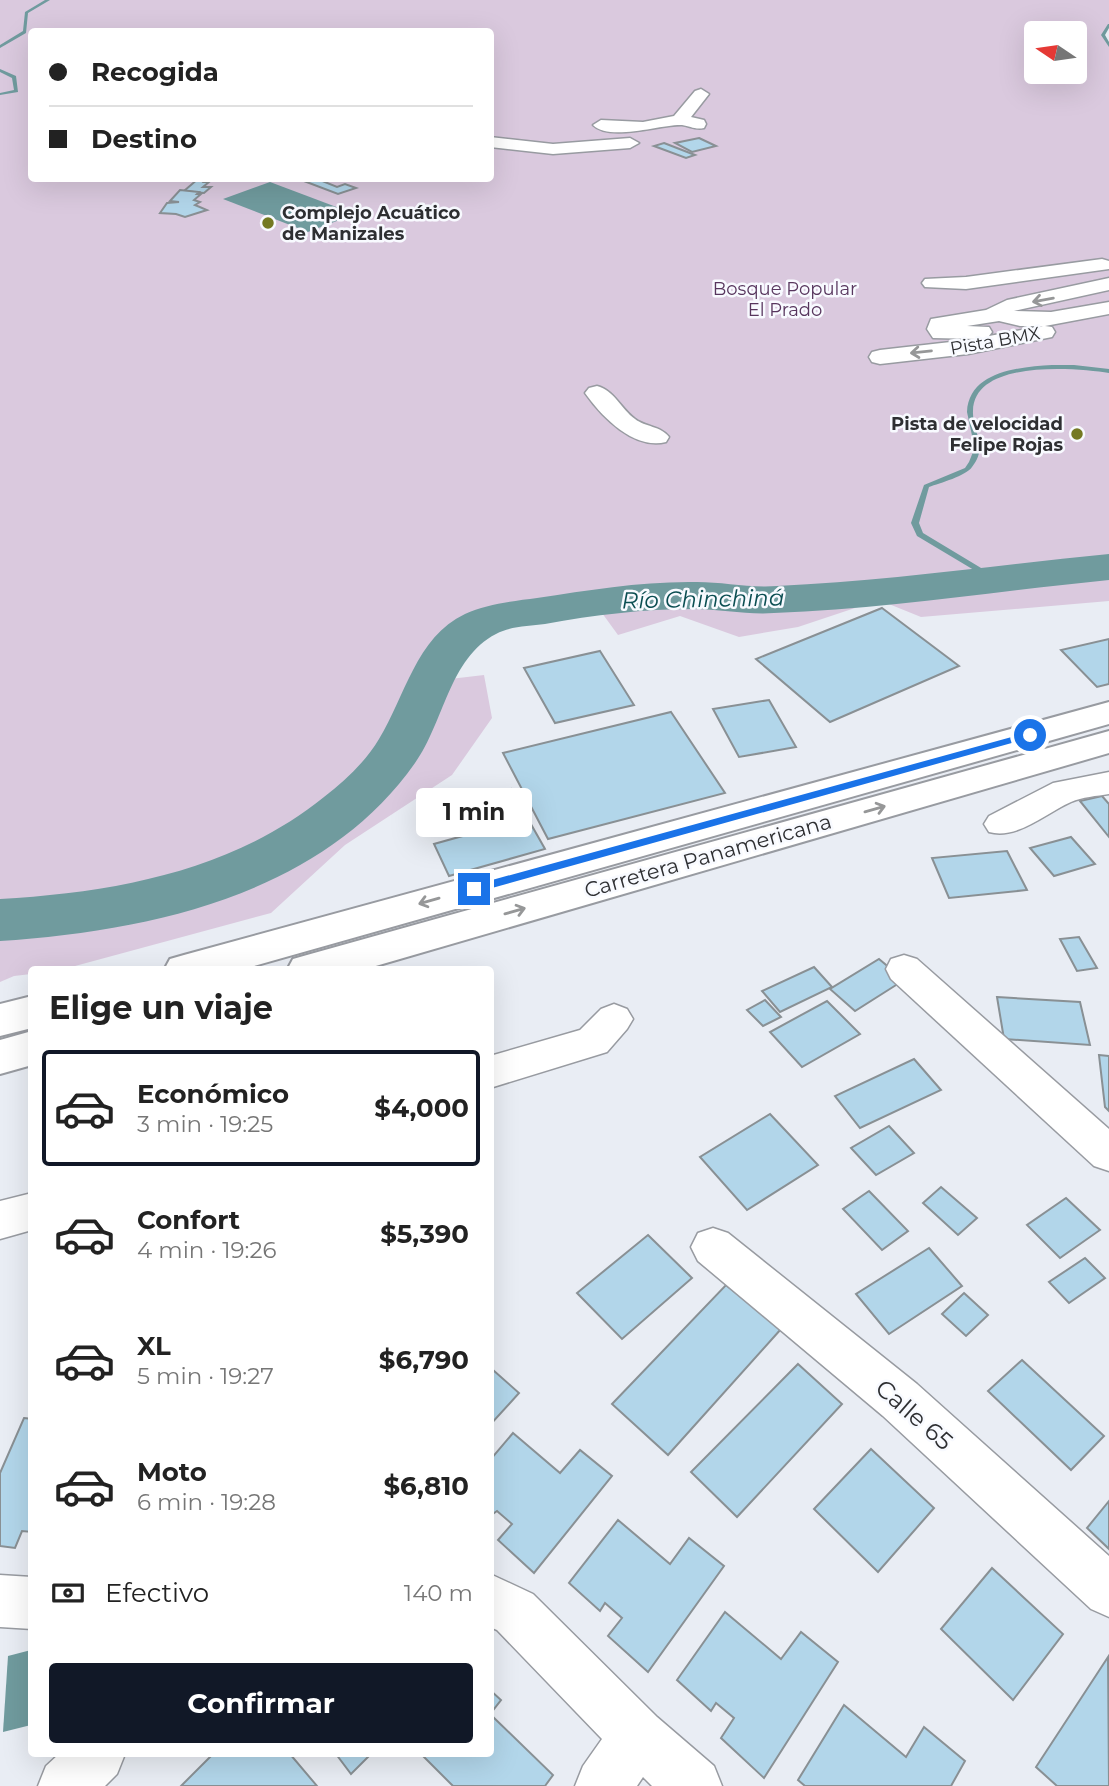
<!DOCTYPE html>
<html lang="es">
<meta charset="utf-8">
<style>
:root{--surface:#fff;--page:#f2f2f2;--text:#222;--muted:#767676;--line:#e0e0e0;--accent:#111827}
body{margin:0;font-family:Montserrat,sans-serif;background:var(--page);color:var(--text);height:100vh;display:flex;flex-direction:column;font-size:26px;white-space:nowrap}
*{box-sizing:border-box;margin:0}
p{font-size:23px;color:var(--muted)}
.icon{flex:none;width:38px;height:38px;fill:none;stroke:currentColor;stroke-width:2;stroke-linecap:round;stroke-linejoin:round}
.map{position:relative;flex:1;overflow:hidden}
.details{position:absolute;left:28px;top:966px;width:466px;height:791px;display:flex;flex-direction:column;background:var(--surface);border-radius:7px;box-shadow:0 7px 28px #0002}
.details>*{flex:none}
.banner{position:absolute;left:28px;top:28px;width:466px;height:154px;border-radius:7px;box-shadow:0 7px 28px #0002;display:grid;align-content:center;height:154px;padding:0 21px;background:var(--surface)}
.needle{width:46px;rotate:283deg}
.fabs{position:absolute;left:1024px;top:21px;display:grid;gap:14px}
.fabs a{display:grid;place-items:center;width:63px;height:63px;border-radius:7px;background:var(--surface);box-shadow:0 7px 28px #0002;font-size:35px}
.end{position:absolute;width:32px;height:32px;margin:-16px;border:9px solid #1a73e8;background:#fff;box-shadow:0 0 0 4px #fff}
.from{border-radius:50%}
.bubble{position:absolute;height:49px;border-radius:7px;background:var(--surface);box-shadow:0 7px 28px #0002;font-size:23px;font-weight:700;line-height:49px;text-align:center}
.banner b{display:flex;align-items:center;gap:24px;height:66px;font-size:26px}
.banner b+b{border-top:2px solid var(--line)}
.banner i{width:18px;height:18px;background:var(--text)}
ul{padding:0;list-style:none}
li{display:flex;align-items:center;gap:21px;height:116px;margin:0 14px 10px;padding:0 7px;border:4px solid transparent;border-radius:7px}
li div{flex:1}
li b{display:block;font-size:26px}
li em{font-style:normal;font-weight:700}
li.current{border-color:var(--accent)}
li>.icon{width:63px;height:63px;stroke-width:1.5}
h2{padding:0 21px;font-size:32px;line-height:84px}
.pay{display:flex;align-items:center;gap:18px;height:77px;padding:0 21px;font-size:26px}
.pay p{margin-inline-start:auto}
.cta{display:flex;gap:14px;margin-top:auto;padding:14px 21px}
.cta a{flex:1;height:80px;border-radius:7px;background:var(--accent);color:#fff;font-size:28px;font-weight:700;line-height:80px;text-align:center}
.map>svg:first-child{display:block}
</style>
<div class="map">
<svg width="1109" height="1786" viewBox="0 0 1109 1786">
<rect width="100%" height="100%" fill="#e9edf4"/>
<path fill="#dac9de" fill-rule="evenodd" d="M0 0H1109V25L1103 35 1109 46V601L921 617 879 600 798 627 739 637 680 616 618 635 594 602 481 623 459 636 433 681 484 675 492 718 452 775 345 845 271 913 64 969 32 970 31 974 14 976 0 982ZM32 32H490V178H32ZM1036 33H1074V72H1036Z"/>
<g fill="#709b9e">
<polygon points="270,182 355,214 308,232 223,199"/>
<polygon points="31,1650 31,1725 3,1732 8,1656"/>
</g>
<g fill="none" stroke-linecap="round" stroke-linejoin="round">
<g fill="#709b9e" fill-rule="evenodd">
<polygon points="45,0 50,0 28,13 26,33 0,48 0,45 23,31 25,12"/>
<polygon points="1108,24 1109,24 1109,28 1105,35 1109,42 1109,47 1101,35"/>
<polygon points="0,69 16,76 18,92 0,95 0,93 14,90 12,78 0,72"/>
<path d="M1052 365H1074L1109 369V373C1076 368 974 359 973 411 972 433 989 445 972 467 966 476 940 483 929 487L919 523 923 533 1001 580 997 582H994L917 536 911 523 924 485 965 468 969 462 973 452 974 445 967 412C969 371 1020 367 1052 365Z"/>
</g>
<path fill="#709b9e" fill-rule="evenodd" d="M1109 554V580C997 591 887 609 774 613 748 615 720 609 694 609 643 609 594 615 545 624 529 626 511 626 496 634 449 658 444 723 415 763 323 894 151 931 0 941V899C116 892 232 871 324 797 345 781 366 761 379 739 405 697 416 637 465 614 487 604 514 601 537 598 590 590 643 581 697 582 723 582 750 588 777 586 888 581 998 565 1109 554Z"/>
</g>
<g fill="#b2d6ea" stroke="#899094" stroke-width="2">
<polygon points="699,138 716,146 692,152 675,143"/>
<polygon points="664,143 695,155 686,158 654,146"/>
<polygon points="199,178 207,179 204,182 209,182 203,187 211,187 204,193 184,191"/>
<polygon points="296,178 315,178 337,187 345,184 356,188 338,194"/>
<polygon points="180,190 199,192 197,194 201,194 194,200 200,202 195,205 207,210 185,217 176,214 160,213 167,203 179,202 170,201"/>
<polygon points="882,608 959,666 830,722 756,659"/>
<polygon points="1109,639 1109,684 1097,687 1061,650"/>
<polygon points="600,651 634,705 555,723 524,668"/>
<polygon points="769,700 796,747 739,757 713,709"/>
<polygon points="671,712 725,793 548,839 503,753"/>
<polygon points="511,789 545,849 449,876 434,844 502,825 486,795"/>
<polygon points="1102,796 1109,804 1109,837 1080,801"/>
<polygon points="1071,837 1095,864 1054,876 1030,848"/>
<polygon points="1007,851 1027,890 949,898 932,858"/>
<polygon points="1079,937 1097,968 1077,971 1060,939"/>
<polygon points="879,959 904,980 855,1011 830,989"/>
<polygon points="814,967 832,987 780,1012 762,991"/>
<polygon points="997,997 1080,1002 1090,1045 1004,1039"/>
<polygon points="765,1000 781,1017 763,1026 747,1010"/>
<polygon points="827,1001 860,1034 802,1067 770,1032"/>
<polygon points="1099,1055 1109,1056 1109,1111 1105,1107"/>
<polygon points="914,1059 941,1090 860,1128 835,1096"/>
<polygon points="770,1114 818,1165 747,1210 700,1157"/>
<polygon points="889,1126 914,1153 876,1175 851,1148"/>
<polygon points="941,1187 977,1218 958,1235 923,1203"/>
<polygon points="869,1191 908,1231 882,1250 843,1209"/>
<polygon points="1066,1198 1100,1230 1060,1258 1027,1225"/>
<polygon points="648,1235 692,1278 622,1339 577,1293"/>
<polygon points="929,1248 962,1286 889,1334 856,1294"/>
<polygon points="1085,1258 1105,1278 1069,1303 1049,1282"/>
<polygon points="726,1285 781,1329 668,1455 612,1404"/>
<polygon points="964,1293 988,1315 966,1336 942,1314"/>
<polygon points="1022,1360 1104,1436 1071,1470 988,1391"/>
<polygon points="798,1364 842,1404 737,1517 691,1472"/>
<polygon points="493,1370 519,1393 490,1425 490,1373"/>
<polygon points="24,1418 32,1419 32,1532 22,1531 15,1548 0,1546 0,1473"/>
<polygon points="513,1433 560,1473 580,1450 612,1476 534,1573 498,1540 512,1524 497,1511 490,1516 490,1460"/>
<polygon points="871,1449 934,1508 878,1572 814,1509"/>
<polygon points="1109,1501 1109,1549 1087,1528"/>
<polygon points="618,1520 670,1564 689,1538 724,1566 648,1672 608,1636 622,1618 605,1603 600,1611 569,1583"/>
<polygon points="992,1568 1063,1634 1013,1700 941,1629"/>
<polygon points="725,1612 781,1659 801,1632 838,1662 764,1778 721,1738 734,1718 716,1703 711,1711 677,1680"/>
<polygon points="1108,1657 1109,1786 1057,1786 1036,1767"/>
<polygon points="490,1690 501,1700 490,1714"/>
<polygon points="844,1705 906,1757 924,1727 965,1761 951,1786 805,1786 798,1780"/>
<polygon points="490,1714 553,1775 545,1786 453,1786 421,1754 490,1754"/>
<polygon points="213,1754 290,1754 317,1786 181,1786"/>
<polygon points="336,1754 371,1754 351,1774"/>
</g>
<g fill="none" stroke-linecap="round" stroke-linejoin="round">
<g stroke="#989ba1" stroke-width="3">
<g id="minor">
<path d="M701 89 709 94 691 117 704 120 706 124 704 128C695 130 690 126 682 125 661 124 610 142 593 125L601 120 643 122 674 116 695 91Z"/>
<polygon points="490,137 553,144 630,138 639,143 630,148 553,154 490,147"/>
<polygon points="1102,259 1109,261 1109,269 966,289 925,287 922,283 925,279 966,277"/>
<path d="M1109 278V290L1014 311 1051 312 1109 302V314L1045 326 1052 327 1055 332 1052 337 968 354 880 364 872 362 869 357 872 352 880 350 977 339 933 338 927 329 931 319 986 310 1007 300ZM999 321 1020 326H1043L989 336 992 332 989 327 967 326Z"/>
<path d="M597 386C614 390 621 409 635 419 645 427 661 426 669 437L666 442C634 450 602 417 585 393L589 388Z"/>
<path d="M1109 772V794C1097 796 1082 797 1071 802 1046 813 1017 840 989 832L984 824 989 816 1053 783Z"/>
<polygon points="904,955 917,959 1109,1129 1109,1171 1094,1166 891,979 886,969 891,959"/>
<polygon points="614,1004 627,1009 633,1019 627,1029 607,1052 490,1088 490,1056 580,1030 601,1009"/>
<polygon points="32,1193 32,1230 0,1239 0,1201"/>
<polygon points="713,1228 728,1233 917,1384 1109,1556 1109,1617 1091,1609 883,1416 698,1261 691,1247 698,1233"/>
<polygon points="490,1574 533,1594 657,1717 714,1766 722,1786 652,1786 643,1777 637,1786 575,1786 583,1766 602,1739 497,1630 490,1627"/>
<polygon points="0,1575 32,1577 32,1629 0,1627"/>
<polygon points="59,1754 125,1754 117,1774 105,1786 38,1786 46,1766"/>
</g>
</g>
<g stroke="#989ba1" stroke-width="4">
<g id="highway">
<polygon points="1109,702 1109,724 240,970 164,970 170,959 184,955"/>
<polygon points="1109,731 1109,753 362,970 287,970 293,959 307,955"/>
<polygon points="32,996 32,1028 0,1036 0,1004"/>
<polygon points="32,1031 32,1065 0,1074 0,1040"/>
</g>
</g>
<use href="#minor" fill="#fff" fill-rule="evenodd"/>
<use href="#highway" fill="#fff" fill-rule="evenodd"/>
</g>
<defs><path id="oneway-shaft" d="M-6 0H5M1.5-3L5.5 0L1.5 3" fill="none" stroke-width="1.6" stroke-linecap="round" stroke-linejoin="round" transform="scale(1.75)"/></defs>
<g stroke="#969798">
<use href="#oneway-shaft" transform="translate(1043 300) rotate(170)"/>
<use href="#oneway-shaft" transform="translate(921 352) rotate(174)"/>
<use href="#oneway-shaft" transform="translate(875 809) rotate(-16)"/>
<use href="#oneway-shaft" transform="translate(429 901) rotate(164)"/>
<use href="#oneway-shaft" transform="translate(515 911) rotate(-16)"/>
</g>
<polygon fill="#1a73e8" points="1030,732 1035,735 1033,737 474,893 469,889 474,885"/>
<g fill="#747922" stroke="#f8faff" stroke-width="2.5">
<circle cx="268" cy="223" r="7"/>
<circle cx="1077" cy="434" r="7"/>
</g>
<g text-anchor="middle" stroke-width="5" stroke-linejoin="round" paint-order="stroke">
<g font-size="18" font-weight="bold" fill="#2e2f32" stroke="#f8faff" text-anchor="start">
<text x="282" y="219">Complejo Acuático<tspan x="282" dy="21">de Manizales</tspan></text>
<text x="1063" y="430" text-anchor="end">Pista de velocidad<tspan x="1063" dy="21">Felipe Rojas</tspan></text>
</g>
<g font-size="18" fill="#58365e" stroke="#f8faff">
<text x="785" y="295">Bosque Popular<tspan x="785" dy="21">El Prado</tspan></text>
</g>
<g font-size="18" fill="#2e2f32" stroke="#f8faff">
<text transform="translate(995 341) rotate(-10)" y="6">Pista BMX</text>
</g>
<g font-size="21" fill="#2e2f32" stroke="#f8faff">
<text transform="translate(708 856) rotate(-16)" y="7">Carretera Panamericana</text>
</g>
<g font-size="23" font-style="italic" fill="#0b4e52" stroke="#f8faff">
<text transform="translate(703 599) rotate(-1)" y="8">Río Chinchiná</text>
</g>
<g font-size="24" fill="#2e2f32" stroke="#f8faff">
<text transform="translate(914 1415) rotate(41)" y="8">Calle 65</text>
</g>
</g>
</svg>
<div class="fabs">
<a><svg class="needle" viewBox="-14 -14 28 28"><path d="M0-13l5 13h-10z" fill="#e53935"/><path d="M0 13l5-13h-10z" fill="#767676"/></svg></a>
</div>
<i class="end from" style="left:1030px;top:735px"></i>
<i class="end" style="left:474px;top:889px"></i>
<div class="bubble" style="left:416px;top:788px;width:116px">1 min</div>
<div class="banner">
<b><i class="from"></i>Recogida</b>
<b><i></i>Destino</b>
</div>
<section class="details">
<h2>Elige un viaje</h2>
<ul>
<li class="current"><svg class="icon" aria-label="car" viewBox="0 0 24 24"><path d="M5 17H2v-5l4-1 3-4h7l3 4 3 1v5h-3M9 17h6M6 11h13"/><circle cx="7" cy="17" r="2"/><circle cx="17" cy="17" r="2"/></svg><div><b>Económico</b><p>3 min · 19:25</p></div><em>$4,000</em></li>
<li><svg class="icon" aria-label="car" viewBox="0 0 24 24"><path d="M5 17H2v-5l4-1 3-4h7l3 4 3 1v5h-3M9 17h6M6 11h13"/><circle cx="7" cy="17" r="2"/><circle cx="17" cy="17" r="2"/></svg><div><b>Confort</b><p>4 min · 19:26</p></div><em>$5,390</em></li>
<li><svg class="icon" aria-label="car" viewBox="0 0 24 24"><path d="M5 17H2v-5l4-1 3-4h7l3 4 3 1v5h-3M9 17h6M6 11h13"/><circle cx="7" cy="17" r="2"/><circle cx="17" cy="17" r="2"/></svg><div><b>XL</b><p>5 min · 19:27</p></div><em>$6,790</em></li>
<li><svg class="icon" aria-label="car" viewBox="0 0 24 24"><path d="M5 17H2v-5l4-1 3-4h7l3 4 3 1v5h-3M9 17h6M6 11h13"/><circle cx="7" cy="17" r="2"/><circle cx="17" cy="17" r="2"/></svg><div><b>Moto</b><p>6 min · 19:28</p></div><em>$6,810</em></li>
</ul>
<div class="pay"><svg class="icon" aria-label="cash" viewBox="0 0 24 24"><path d="M3 7h18v10H3z"/><circle cx="12" cy="12" r="2"/></svg>Efectivo<p>140 m</p></div>
<div class="cta"><a>Confirmar</a></div>
</section>
</div>
